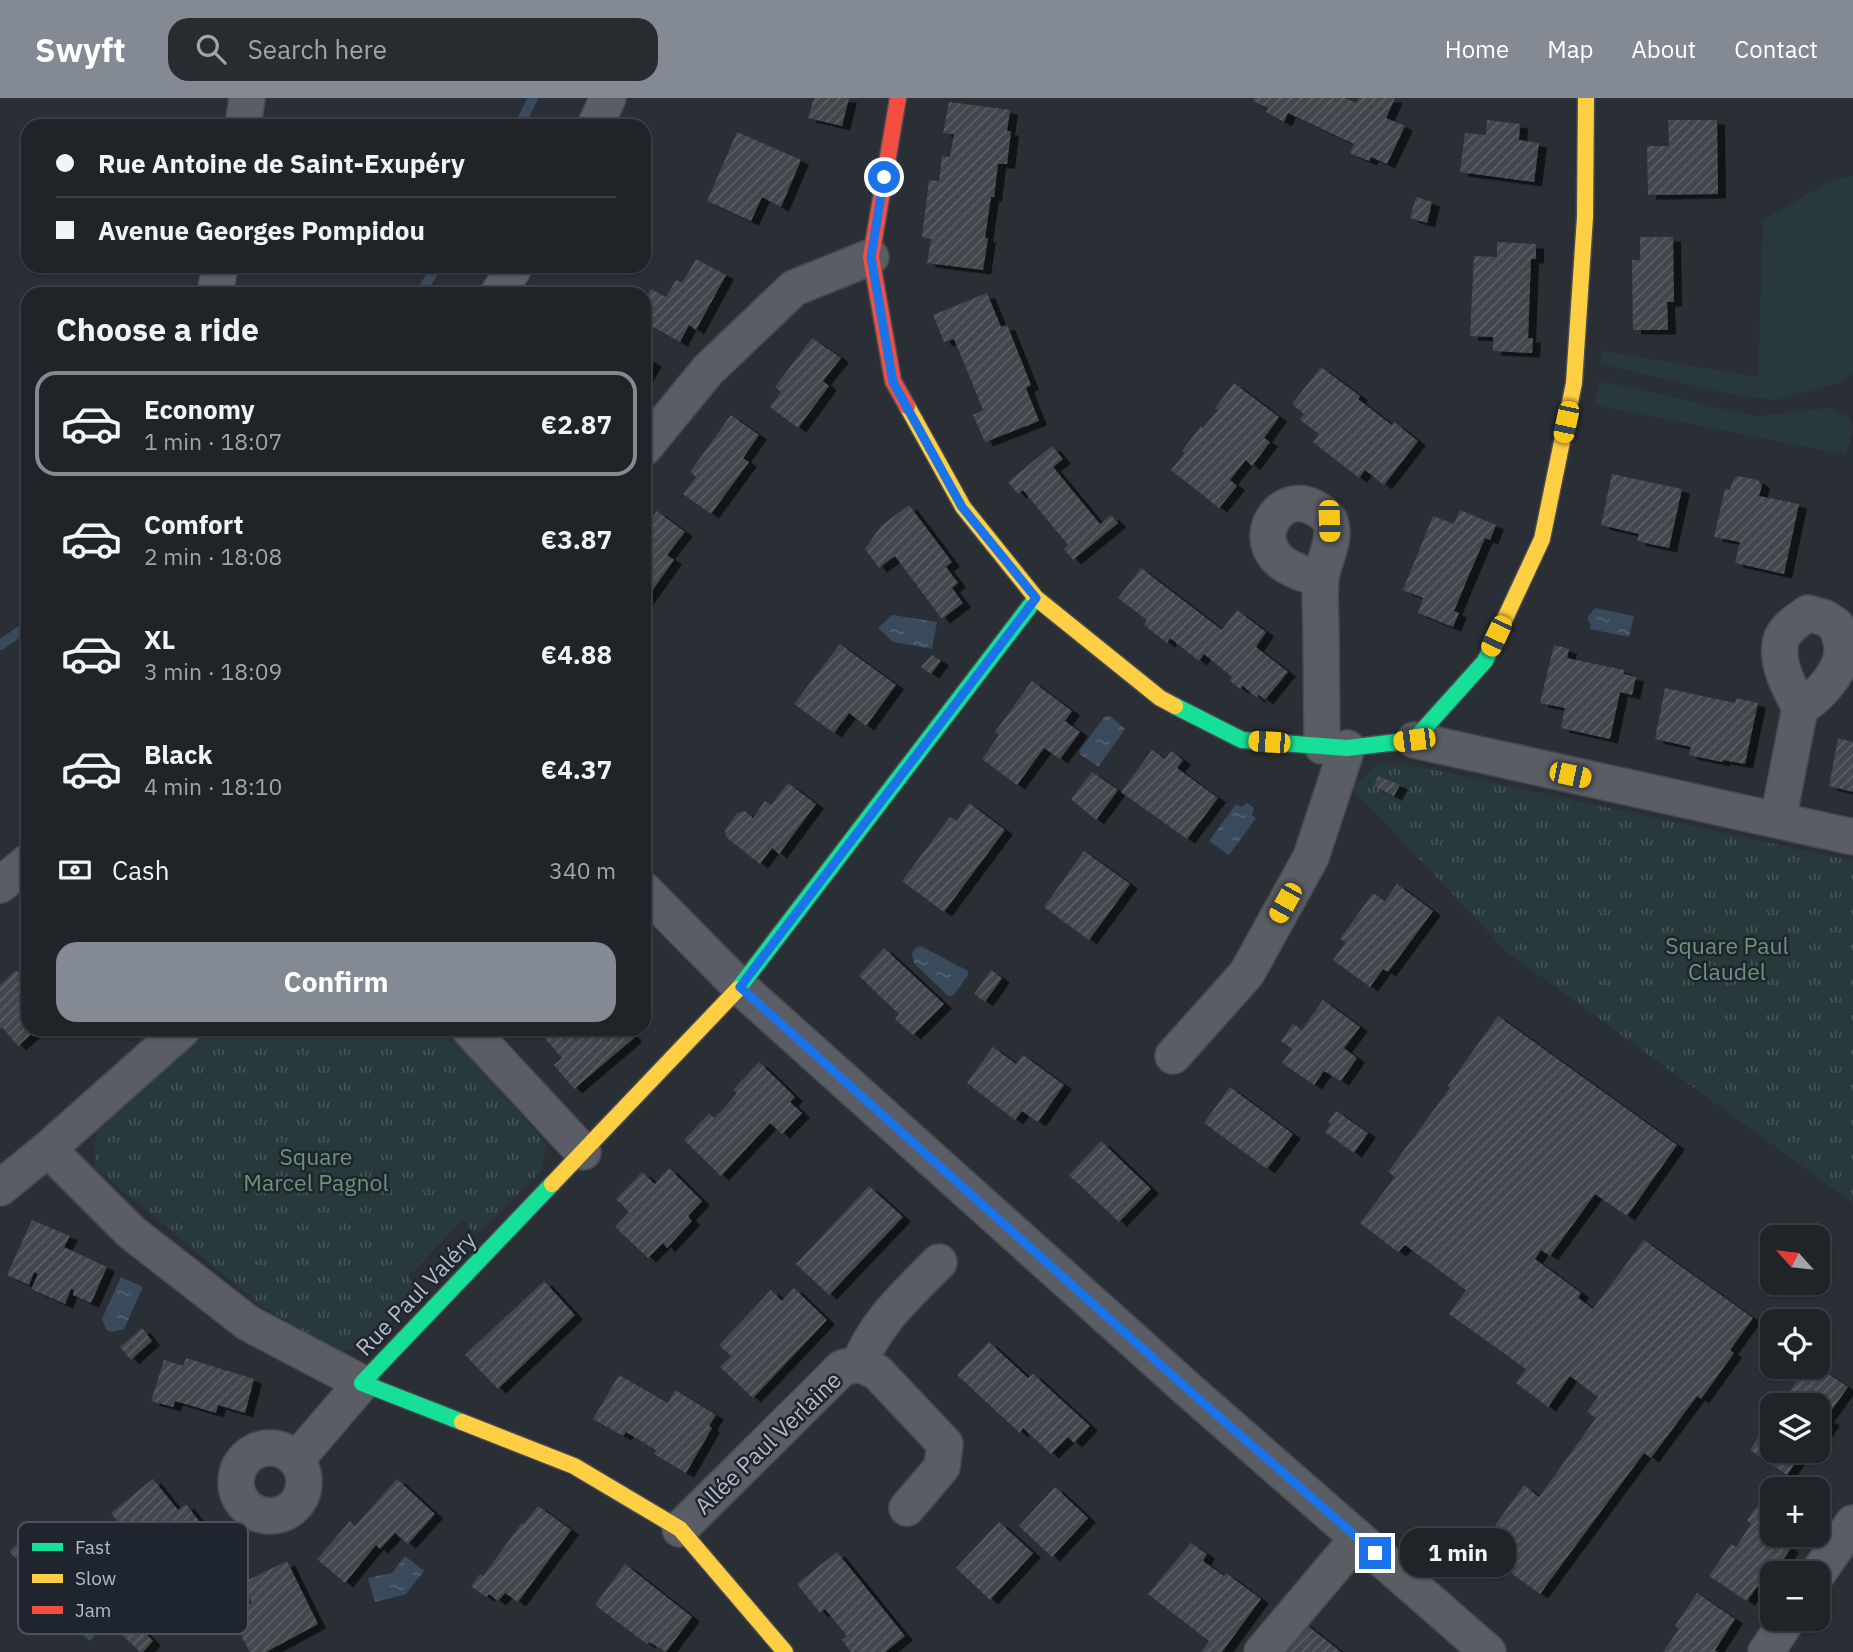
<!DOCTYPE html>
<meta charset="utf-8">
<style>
:root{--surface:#202328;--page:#282b30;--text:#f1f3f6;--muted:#a2a4a8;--line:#3d4045;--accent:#848a93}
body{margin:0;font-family:"IBM Plex Sans",sans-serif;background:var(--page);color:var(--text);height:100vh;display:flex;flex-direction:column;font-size:26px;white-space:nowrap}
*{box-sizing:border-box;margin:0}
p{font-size:23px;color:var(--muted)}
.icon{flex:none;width:38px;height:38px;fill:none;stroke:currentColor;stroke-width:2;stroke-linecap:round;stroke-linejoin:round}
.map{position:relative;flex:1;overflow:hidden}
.panel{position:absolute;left:21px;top:189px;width:630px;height:749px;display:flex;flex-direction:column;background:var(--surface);border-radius:21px;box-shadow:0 2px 5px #0004,0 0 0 2px var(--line)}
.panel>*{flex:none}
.top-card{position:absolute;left:21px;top:21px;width:630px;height:154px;border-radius:21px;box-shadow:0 2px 5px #0004,0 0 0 2px var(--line);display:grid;align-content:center;height:154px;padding:0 35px;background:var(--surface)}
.needle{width:46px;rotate:297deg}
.tools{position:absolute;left:1760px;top:1127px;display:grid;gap:14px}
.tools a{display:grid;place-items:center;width:70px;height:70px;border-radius:14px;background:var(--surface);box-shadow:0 2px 5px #0004,0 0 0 2px var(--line);font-size:35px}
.end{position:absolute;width:32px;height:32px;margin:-16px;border:9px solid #1a73e8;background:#fff;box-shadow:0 0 0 4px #fff}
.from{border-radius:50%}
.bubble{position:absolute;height:49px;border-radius:21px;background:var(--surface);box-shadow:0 2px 5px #0004,0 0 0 2px var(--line);font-size:23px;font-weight:700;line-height:49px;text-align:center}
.car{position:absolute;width:21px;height:42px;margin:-21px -10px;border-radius:9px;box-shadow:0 0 5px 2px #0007;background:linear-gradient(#f5c518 24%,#345 0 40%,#f5c518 0 76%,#345 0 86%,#f5c518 0)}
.top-card b{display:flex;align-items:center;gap:24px;height:66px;font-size:26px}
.top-card b+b{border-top:2px solid var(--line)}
.top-card i{width:18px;height:18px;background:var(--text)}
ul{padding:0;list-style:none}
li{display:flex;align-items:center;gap:21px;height:105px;margin:0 14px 10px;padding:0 21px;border:4px solid transparent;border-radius:21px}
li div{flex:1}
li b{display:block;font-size:26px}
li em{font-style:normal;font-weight:700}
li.current{border-color:var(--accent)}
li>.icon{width:63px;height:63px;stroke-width:1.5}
h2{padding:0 35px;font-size:32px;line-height:84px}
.pay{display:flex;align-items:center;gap:18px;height:77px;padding:0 35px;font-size:26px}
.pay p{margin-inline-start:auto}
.cta{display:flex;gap:14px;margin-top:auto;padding:14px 35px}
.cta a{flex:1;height:80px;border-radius:21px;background:var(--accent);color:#fff;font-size:28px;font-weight:700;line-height:80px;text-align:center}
header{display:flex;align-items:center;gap:42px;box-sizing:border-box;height:98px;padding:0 35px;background:var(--accent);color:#fff}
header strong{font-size:33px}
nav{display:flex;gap:38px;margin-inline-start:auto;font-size:24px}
.search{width:490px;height:63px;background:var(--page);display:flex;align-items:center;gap:18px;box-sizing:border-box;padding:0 24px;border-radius:21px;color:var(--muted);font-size:26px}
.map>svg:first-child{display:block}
</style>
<header>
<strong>Swyft</strong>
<div class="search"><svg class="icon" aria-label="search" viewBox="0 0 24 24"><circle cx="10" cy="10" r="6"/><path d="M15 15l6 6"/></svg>Search here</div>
<nav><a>Home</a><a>Map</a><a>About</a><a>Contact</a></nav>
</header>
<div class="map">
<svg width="1853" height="1554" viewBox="0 0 1853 1554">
<defs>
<pattern id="park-tufts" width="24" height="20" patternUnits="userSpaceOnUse" patternTransform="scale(1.75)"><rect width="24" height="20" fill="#28393b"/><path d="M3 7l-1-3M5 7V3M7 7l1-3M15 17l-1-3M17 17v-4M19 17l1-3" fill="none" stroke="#455456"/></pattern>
<pattern id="water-ripples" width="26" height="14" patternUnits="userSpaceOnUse" patternTransform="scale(1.75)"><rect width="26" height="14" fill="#3a4a5d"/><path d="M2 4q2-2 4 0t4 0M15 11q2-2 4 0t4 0" fill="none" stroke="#546273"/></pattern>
<pattern id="building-hatch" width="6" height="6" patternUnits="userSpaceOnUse" patternTransform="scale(1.75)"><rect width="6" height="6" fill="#42464c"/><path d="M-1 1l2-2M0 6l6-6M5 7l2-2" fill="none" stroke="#5b5f64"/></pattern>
<filter id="shadow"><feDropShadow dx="8" dy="4.5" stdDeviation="0" flood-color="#0009"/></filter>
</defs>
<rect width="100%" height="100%" fill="#2a2f35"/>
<g fill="#28393b">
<polygon points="1853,77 1853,275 1839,285 1777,302 1739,298 1599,266 1602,253 1758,279 1763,122 1826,85"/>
<polygon points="1599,282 1755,318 1830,310 1850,320 1853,332 1846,357 1595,307"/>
</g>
<g fill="url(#park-tufts)">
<polygon points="1378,666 1412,667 1853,763 1853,1105 1508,855 1352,690"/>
<polygon points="201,931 447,931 546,1046 542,1072 477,1137 462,1122 408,1179 421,1194 366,1248 337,1254 260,1207 94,1069 97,1022"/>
</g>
<g fill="url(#water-ripples)">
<polygon points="1595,510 1634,518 1629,539 1590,531 1591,527 1587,520"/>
<polygon points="892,517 937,524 932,551 893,544 878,530"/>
<polygon points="1105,618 1110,618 1125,631 1099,668 1097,668 1081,657 1079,653"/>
<polygon points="1247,705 1254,710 1252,717 1256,720 1229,757 1209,743 1236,706 1241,709"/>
<polygon points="921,848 968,873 968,877 953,898 948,898 914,865 912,856 915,850"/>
<polygon points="121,1179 143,1189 124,1231 111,1234 106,1231 102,1221"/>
<polygon points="405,1458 424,1473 406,1496 375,1504 368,1480 392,1475"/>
<polygon points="74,1495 106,1525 90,1543 58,1512 61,1508 59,1503 61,1498 66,1496 70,1498"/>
</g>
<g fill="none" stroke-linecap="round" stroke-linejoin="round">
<g stroke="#3a4a5d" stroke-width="10">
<polyline points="519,28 533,0"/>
<polyline points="420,196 437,168"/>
<polyline points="0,547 28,528"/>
</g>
</g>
<g fill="url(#building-hatch)" filter="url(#shadow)">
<polygon points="814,0 849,0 842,28 808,20"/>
<polygon points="1254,0 1345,0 1356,5 1359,0 1395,0 1386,20 1405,28 1387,66 1371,59 1369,63 1350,55 1354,46 1288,15 1284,24 1266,14 1268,10 1253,3"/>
<polygon points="949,4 1010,12 1007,33 1011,33 1007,66 998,66 994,99 991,99 988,119 985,140 988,140 983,172 927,165 931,141 922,139 929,82 939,83 942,58 950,59 954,36 943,35"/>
<polygon points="1487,22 1520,26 1519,42 1539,45 1534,84 1460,74 1465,35 1486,37"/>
<polygon points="1668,22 1717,22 1718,96 1648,97 1647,48 1669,48"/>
<polygon points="737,34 801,62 781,109 762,99 751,123 707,103"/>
<polygon points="1416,99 1432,104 1427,125 1410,120"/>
<polygon points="1640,139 1673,139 1674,204 1667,204 1668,232 1633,232 1632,162 1640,162"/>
<polygon points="1497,144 1536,146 1536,161 1531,161 1528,240 1533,240 1532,255 1493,253 1493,239 1470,238 1474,158 1497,159"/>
<polygon points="696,161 726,177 696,232 689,227 680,244 644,224 644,204 651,191 666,199 676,182 682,185"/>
<polygon points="987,195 1001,229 1007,227 1031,287 1026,290 1039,323 985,344 973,317 983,312 969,277 954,241 944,244 933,217"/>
<polygon points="812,240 841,260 823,283 829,288 798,330 770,309 781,294 775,289"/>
<polygon points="644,258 654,264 644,281"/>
<polygon points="1321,269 1360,298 1358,301 1392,327 1394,324 1418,343 1384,387 1365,372 1359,380 1313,344 1319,336 1300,322 1304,316 1292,306"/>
<polygon points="1234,285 1279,319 1264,340 1270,344 1252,368 1246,362 1230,382 1237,388 1219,410 1171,372 1185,355 1182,353 1201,328 1203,330 1218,312 1215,310"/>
<polygon points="731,317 759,337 743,360 749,364 711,416 683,396 696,379 690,374"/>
<polygon points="1052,348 1063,361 1053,369 1100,426 1111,417 1118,425 1073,462 1064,451 1068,447 1023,392 1018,396 1008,384"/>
<polygon points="1612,376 1682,391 1669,450 1637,443 1639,436 1601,427"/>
<polygon points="1737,378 1758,382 1762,387 1759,398 1799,406 1784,476 1735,465 1740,444 1714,439 1725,391 1730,392 1732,384"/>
<polygon points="909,407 952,464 946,469 958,485 952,490 963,505 942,521 895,458 879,470 865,451 881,428"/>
<polygon points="1460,412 1496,427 1490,442 1485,440 1469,477 1454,513 1459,515 1453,529 1418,515 1423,500 1403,492 1433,418 1454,426"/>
<polygon points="657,413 685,434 667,457 674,462 644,504 644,430"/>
<polygon points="1141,470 1222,532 1237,512 1266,534 1256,549 1288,574 1265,602 1259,597 1257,600 1243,588 1240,591 1230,583 1232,579 1204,556 1199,563 1170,540 1167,545 1144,527 1147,522 1118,500"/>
<polygon points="840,546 896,587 866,628 849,615 834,635 794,606"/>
<polygon points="1554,547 1569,551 1567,560 1624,572 1624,576 1636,579 1632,597 1620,594 1610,641 1561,630 1565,610 1540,605"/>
<polygon points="932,557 941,563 931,576 921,569"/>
<polygon points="1032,583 1072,613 1065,623 1080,634 1060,661 1044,650 1017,687 982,661 999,637 995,634"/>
<polygon points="1665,590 1735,605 1736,600 1758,605 1745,666 1723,662 1722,664 1689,657 1691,649 1655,641"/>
<polygon points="1838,640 1853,644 1853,694 1829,688"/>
<polygon points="1152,652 1165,661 1171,653 1183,662 1177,670 1218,700 1187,741 1121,694"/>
<polygon points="1092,674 1118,692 1096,722 1071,701"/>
<polygon points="1378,678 1400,687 1394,698 1374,688"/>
<polygon points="788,685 816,706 779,756 772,750 760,766 726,739 725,732 737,715 745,713 753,720 765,703 771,707"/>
<polygon points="969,705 1005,732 944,814 902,783 950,719 957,723"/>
<polygon points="1084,753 1130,786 1089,842 1044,809"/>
<polygon points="1397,786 1433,813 1388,874 1383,871 1370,889 1333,862 1346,844 1340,841 1373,795 1385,803"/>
<polygon points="884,850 944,906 913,937 895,921 899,916 859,878"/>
<polygon points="16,872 28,885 28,931 37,931 18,948 2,929 0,931 0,887"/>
<polygon points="991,872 1002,880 985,904 974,896"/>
<polygon points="1323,902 1360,929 1344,950 1357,960 1341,983 1324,973 1314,987 1282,965 1292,951 1281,943 1293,926 1302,932"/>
<polygon points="1498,918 1677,1047 1627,1118 1595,1096 1550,1158 1541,1152 1535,1161 1581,1195 1578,1200 1593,1211 1644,1142 1753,1220 1730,1252 1734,1255 1701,1301 1697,1298 1651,1360 1644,1355 1540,1496 1478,1451 1524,1387 1539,1399 1596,1320 1587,1314 1598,1299 1570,1278 1548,1309 1516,1285 1526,1271 1449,1216 1466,1192 1405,1147 1398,1154 1360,1125 1395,1079 1388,1074 1450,990 1448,988"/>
<polygon points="537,931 627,931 634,940 574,991 554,967 562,960"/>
<polygon points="993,949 1016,966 1023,957 1064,987 1038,1024 1022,1013 1015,1022 967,985"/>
<polygon points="759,964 795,999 790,1004 802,1015 782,1036 770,1025 721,1078 684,1042 709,1015 714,1020 726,1008 737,995 733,992"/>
<polygon points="1230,989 1293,1036 1267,1071 1204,1025"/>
<polygon points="1336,1013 1368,1035 1354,1055 1325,1034 1331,1026 1328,1024"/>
<polygon points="1101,1043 1151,1091 1119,1124 1069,1077"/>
<polygon points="669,1070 702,1103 688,1118 692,1123 680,1136 667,1150 663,1145 648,1160 615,1129 629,1114 616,1101 642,1074 655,1086"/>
<polygon points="869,1088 903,1119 829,1197 796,1166"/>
<polygon points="32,1122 70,1138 64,1149 107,1169 91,1205 73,1197 74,1192 71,1191 65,1206 31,1191 38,1176 34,1174 29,1187 7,1177"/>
<polygon points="544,1183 575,1217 498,1291 465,1257"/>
<polygon points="794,1190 827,1222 753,1300 720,1269 731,1258 719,1247 771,1192 782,1203"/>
<polygon points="142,1230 152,1243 131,1262 120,1249"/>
<polygon points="989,1244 1028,1280 1033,1276 1090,1328 1074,1345 1068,1339 1051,1356 1023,1330 1020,1335 957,1277"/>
<polygon points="186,1260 254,1281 245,1315 218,1307 216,1315 175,1303 173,1309 151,1303 164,1262 183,1268"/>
<polygon points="1806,1269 1818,1269 1848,1289 1826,1320 1832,1323 1818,1344 1818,1307 1786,1307 1792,1298 1788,1296"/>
<polygon points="619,1277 668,1305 675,1292 716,1317 709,1328 712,1330 686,1375 654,1356 656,1352 626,1334 623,1338 593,1321"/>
<polygon points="1771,1320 1773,1321 1773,1353 1803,1353 1787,1377 1750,1352"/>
<polygon points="153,1381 178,1412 186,1406 206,1432 157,1472 111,1415"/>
<polygon points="397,1381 435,1416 408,1446 395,1435 380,1451 376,1447 345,1485 317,1461 350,1423 355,1428"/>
<polygon points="1055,1389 1088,1420 1052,1459 1019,1428"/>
<polygon points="1770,1391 1773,1393 1773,1437 1793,1437 1786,1447 1791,1450 1773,1477 1768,1473 1747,1503 1709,1478 1731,1446 1736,1449 1751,1426 1747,1422"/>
<polygon points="538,1408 571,1432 518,1504 505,1495 498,1503 489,1496 486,1499 471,1488 480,1476 483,1478 522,1425 524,1426"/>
<polygon points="999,1424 1033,1455 990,1502 956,1470"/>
<polygon points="32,1431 43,1441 21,1465 9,1454"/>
<polygon points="1191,1445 1207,1456 1203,1463 1224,1478 1226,1475 1261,1501 1222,1554 1201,1554 1209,1543 1148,1496"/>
<polygon points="837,1454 905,1538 885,1554 851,1554 842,1542 847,1538 825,1511 820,1515 797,1486"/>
<polygon points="287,1463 318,1526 266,1554 250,1554 230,1517 252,1505 242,1485"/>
<polygon points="625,1466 692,1519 666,1554 649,1544 647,1546 595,1507"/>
<polygon points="1697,1495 1735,1521 1715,1552 1718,1554 1663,1554 1679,1531 1675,1528"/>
<polygon points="127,1517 153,1543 143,1554 140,1554 115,1530"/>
<polygon points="1303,1524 1341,1554 1282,1554"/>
</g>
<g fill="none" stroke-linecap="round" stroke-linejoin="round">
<g stroke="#464a4e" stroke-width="38">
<g id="street">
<polyline points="243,28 247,0"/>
<polyline points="595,28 608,0"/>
<polyline points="215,196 220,168"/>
<polyline points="498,196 515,168"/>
<polyline points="644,350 708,272 794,190 871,159"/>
<path d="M1321 482C1308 477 1292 473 1281 464 1249 438 1282 388 1318 412 1322 414 1328 419 1330 423 1337 442 1323 462 1321 481 1319 498 1321 517 1321 535 1321 572 1322 610 1322 648"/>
<polyline points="1414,642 1853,739"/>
<path d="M1778 722 1800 610C1818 599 1844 573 1842 549 1842 542 1838 534 1836 527L1825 520 1808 515C1798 522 1785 530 1781 542 1775 566 1790 590 1800 610"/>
<polyline points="0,787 28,764"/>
<polyline points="644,792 740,889 1192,1295 1488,1554"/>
<polyline points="183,931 48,1051 131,1134 248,1225 362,1285 296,1362"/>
<polyline points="469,931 583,1054"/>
<polyline points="1173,958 1247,875 1311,759 1347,650"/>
<polyline points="0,1090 48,1051"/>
<path d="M859 1266C877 1222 906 1198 939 1164"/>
<circle cx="270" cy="1384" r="34"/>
<polyline points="680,1431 842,1270 859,1266 877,1274 945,1346 942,1369 907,1410"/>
<polyline points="1818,1475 1853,1425"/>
<polyline points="1262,1554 1358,1440"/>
<polyline points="1766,1554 1788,1521"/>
</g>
</g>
<g stroke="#484b52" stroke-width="19">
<g id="fast">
<polyline points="1175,608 1242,642 1347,650 1414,642 1485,563 1495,542"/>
<polyline points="738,891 1036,500"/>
<polyline points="462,1324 362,1285 552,1086"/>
</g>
</g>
<g stroke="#484b52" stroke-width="19">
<g id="slow">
<polyline points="907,308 963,409 1036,500 1160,600 1175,608"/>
<polyline points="1495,542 1542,441 1574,285 1585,119 1586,0"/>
<polyline points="552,1086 738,891"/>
<polyline points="462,1324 574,1368 680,1431 785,1554"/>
</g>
</g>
<g stroke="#484b52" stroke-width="19">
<polyline id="jam" points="898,0 871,159 893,283 907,308"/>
</g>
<use href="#street" stroke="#5a5d63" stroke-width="35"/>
<use href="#fast" stroke="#16e098" stroke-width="16"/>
<use href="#slow" stroke="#ffcf43" stroke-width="16"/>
<use href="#jam" stroke="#f24e42" stroke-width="16"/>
</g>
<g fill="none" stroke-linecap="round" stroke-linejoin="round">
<polyline stroke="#1a73e8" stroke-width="9" points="884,79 871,159 893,284 962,409 1036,500 740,889 1192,1295 1375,1455"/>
</g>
<g text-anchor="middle" stroke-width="5" stroke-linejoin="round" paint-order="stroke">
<g font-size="23" fill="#6d9475" stroke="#1e252f">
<text x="1727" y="856">Square Paul<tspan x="1727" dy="26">Claudel</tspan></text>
<text x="316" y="1067">Square<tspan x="316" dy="26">Marcel Pagnol</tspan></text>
</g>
<g font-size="23" fill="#b4bbc6" stroke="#1e252f">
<text transform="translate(416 1196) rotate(-46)" y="8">Rue Paul Valéry</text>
<text transform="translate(768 1345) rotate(-44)" y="8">Allée Paul Verlaine</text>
</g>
</g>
<rect x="18" y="1424" width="230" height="112" rx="10" fill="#1e252f" stroke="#4b525c" stroke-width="2"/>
<rect x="32" y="1445" width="31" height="8" fill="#16e098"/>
<rect x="32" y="1476" width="31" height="9" fill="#ffcf43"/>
<rect x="32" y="1508" width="31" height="8" fill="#f24e42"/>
<g font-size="19" fill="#b4bbc6">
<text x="75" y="1456">Fast</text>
<text x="75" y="1487">Slow</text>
<text x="75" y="1519">Jam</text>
</g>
</svg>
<div class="tools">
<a><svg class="needle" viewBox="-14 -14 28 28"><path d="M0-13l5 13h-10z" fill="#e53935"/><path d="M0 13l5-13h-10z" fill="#a2a4a8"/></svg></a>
<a><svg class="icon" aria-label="locate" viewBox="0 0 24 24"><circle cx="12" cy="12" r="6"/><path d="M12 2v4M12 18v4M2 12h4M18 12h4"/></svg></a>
<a><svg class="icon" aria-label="layers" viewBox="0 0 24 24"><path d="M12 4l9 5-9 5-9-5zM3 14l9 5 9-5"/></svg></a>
<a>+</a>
<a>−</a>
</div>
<i class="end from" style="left:884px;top:79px"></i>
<i class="end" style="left:1375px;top:1455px"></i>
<div class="bubble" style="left:1400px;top:1430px;width:116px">1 min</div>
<i class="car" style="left:1566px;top:324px;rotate:192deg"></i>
<i class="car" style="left:1329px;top:423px;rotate:178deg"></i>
<i class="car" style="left:1496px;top:538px;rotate:205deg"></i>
<i class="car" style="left:1414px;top:642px;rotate:263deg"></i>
<i class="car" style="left:1269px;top:644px;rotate:274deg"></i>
<i class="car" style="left:1570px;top:677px;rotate:102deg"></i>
<i class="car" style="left:1285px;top:805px;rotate:209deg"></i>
<div class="top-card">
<b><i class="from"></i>Rue Antoine de Saint-Exupéry</b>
<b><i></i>Avenue Georges Pompidou</b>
</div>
<section class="panel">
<h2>Choose a ride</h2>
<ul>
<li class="current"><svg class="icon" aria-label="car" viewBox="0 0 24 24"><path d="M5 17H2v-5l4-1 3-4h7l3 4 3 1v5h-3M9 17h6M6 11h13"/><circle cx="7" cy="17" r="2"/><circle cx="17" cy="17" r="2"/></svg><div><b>Economy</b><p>1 min · 18:07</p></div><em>€2.87</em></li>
<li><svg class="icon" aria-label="car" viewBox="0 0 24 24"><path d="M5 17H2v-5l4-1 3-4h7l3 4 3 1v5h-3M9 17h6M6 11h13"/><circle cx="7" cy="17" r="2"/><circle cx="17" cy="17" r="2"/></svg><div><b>Comfort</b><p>2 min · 18:08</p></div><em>€3.87</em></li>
<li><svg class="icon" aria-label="car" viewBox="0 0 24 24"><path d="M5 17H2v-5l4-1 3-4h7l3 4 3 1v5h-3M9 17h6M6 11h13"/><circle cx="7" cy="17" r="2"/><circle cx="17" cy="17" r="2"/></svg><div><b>XL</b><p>3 min · 18:09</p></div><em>€4.88</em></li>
<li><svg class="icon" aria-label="car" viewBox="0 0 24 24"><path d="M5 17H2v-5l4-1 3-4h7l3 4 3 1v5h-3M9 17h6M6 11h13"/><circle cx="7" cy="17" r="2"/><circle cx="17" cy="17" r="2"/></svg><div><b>Black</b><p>4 min · 18:10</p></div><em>€4.37</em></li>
</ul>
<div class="pay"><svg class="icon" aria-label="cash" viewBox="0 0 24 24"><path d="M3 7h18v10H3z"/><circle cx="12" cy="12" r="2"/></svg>Cash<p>340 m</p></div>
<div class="cta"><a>Confirm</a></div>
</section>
</div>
